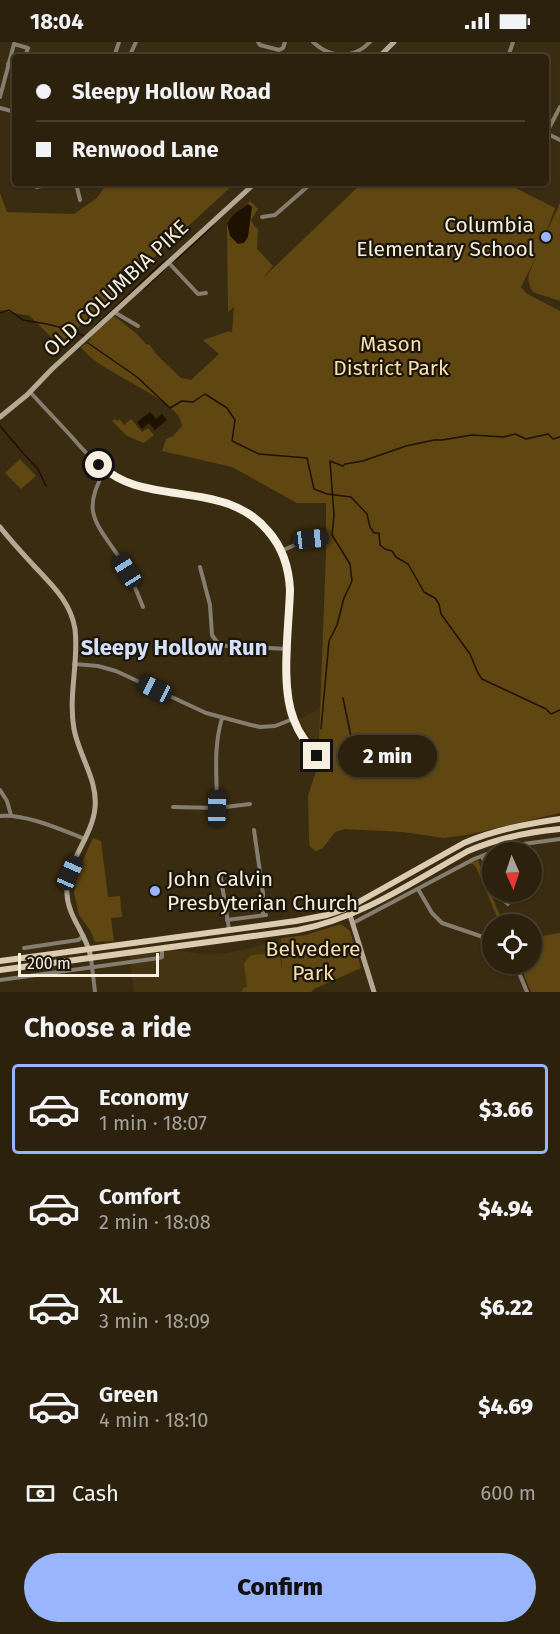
<!DOCTYPE html>
<meta charset="utf-8">
<style>
:root{--surface:#2c210d;--page:#342916;--text:#f1f3f6;--muted:#a6a39d;--line:#483e2e;--accent:#98b5fd}
body{margin:0;font-family:"Fira Sans",sans-serif;background:var(--page);color:var(--text);height:100vh;display:flex;flex-direction:column;font-size:22px;white-space:nowrap}
*{box-sizing:border-box;margin:0}
p{font-size:20px;color:var(--muted)}
.icon{flex:none;width:33px;height:33px;fill:none;stroke:currentColor;stroke-width:2;stroke-linecap:round;stroke-linejoin:round}
.map{position:relative;height:950px;overflow:hidden}
.panel{display:flex;flex-direction:column;background:var(--surface);flex:1}
.panel>*{flex:none}
.guide{position:absolute;left:12px;top:12px;width:537px;height:132px;border-radius:6px;box-shadow:0 2px 4px #0004,0 0 0 2px var(--line);display:grid;align-content:center;height:132px;padding:0 24px;background:var(--surface)}
.needle{width:39px;rotate:177deg}
.controls{position:absolute;left:482px;top:800px;display:grid;gap:12px}
.controls a{display:grid;place-items:center;width:60px;height:60px;border-radius:50%;background:var(--surface);box-shadow:0 2px 4px #0004,0 0 0 2px var(--line);font-size:30px}
.scale{position:absolute;left:18px;bottom:15px;width:141px;box-sizing:border-box;padding-left:6px;border:3px solid #f6eede;border-top:0;font-size:16px;line-height:21px;white-space:nowrap;color:#f6eede;-webkit-text-stroke:4px #1c160a;paint-order:stroke}
.end{position:absolute;width:27px;height:27px;margin:-14px;border:8px solid #f6eede;background:#111;box-shadow:0 0 0 3px #111}
.from{border-radius:50%}
.bubble{position:absolute;height:42px;border-radius:21px;background:var(--surface);box-shadow:0 2px 4px #0004,0 0 0 2px var(--line);font-size:20px;font-weight:800;line-height:42px;text-align:center}
.car{position:absolute;width:18px;height:36px;margin:-18px -9px;border-radius:8px;box-shadow:0 0 4px 2px #0007;background:linear-gradient(#222 24%,#8ab4d8 0 40%,#222 0 76%,#8ab4d8 0 86%,#222 0)}
.guide b{display:flex;align-items:center;gap:21px;height:57px;font-size:22px}
.guide b+b{border-top:2px solid var(--line)}
.guide i{width:15px;height:15px;background:var(--text)}
ul{padding:0;list-style:none}
li{display:flex;align-items:center;gap:18px;height:90px;margin:0 12px 9px;padding:0 12px;border:3px solid transparent;border-radius:6px}
li div{flex:1}
li b{display:block;font-size:22px}
li em{font-style:normal;font-weight:800}
li.selected{border-color:var(--accent)}
li>.icon{width:54px;height:54px;stroke-width:1.5}
h2{padding:0 24px;font-size:27px;line-height:72px}
.pay{display:flex;align-items:center;gap:15px;height:66px;padding:0 24px;font-size:22px}
.pay p{margin-inline-start:auto}
.button{display:flex;gap:12px;margin-top:auto;padding:12px 24px}
.button a{flex:1;height:69px;border-radius:36px;background:var(--accent);color:#111;font-size:24px;font-weight:800;line-height:69px;text-align:center}
.status{display:flex;justify-content:space-between;align-items:center;height:42px;padding:0 30px;background:var(--surface);direction:ltr}
.status svg{height:16px;fill:currentColor}
.map>svg:first-child{display:block}
</style>
<div class="status"><b>18:04</b><svg viewBox="0 0 49 12"><path d="M0 12V9h3v3zM5 12V6h3v6zM10 12V3h3v9zM15 12V0h3v12zM26 1h20v11H26zM47 4h2v5h-2z"/></svg></div>
<div class="map">
<svg width="560" height="950" viewBox="0 0 560 950">
<rect width="100%" height="100%" fill="#3a2c11"/>
<g fill="#453411">
<polygon points="320,666 318,706 307,691 299,677"/>
<polygon points="281,896 283,950 134,950 129,914 173,908 202,912 226,911 256,905"/>
</g>
<g fill="#604712">
<polygon points="107,141 235,141 59,303 30,274 0,268 0,151 7,170 74,172 97,156"/>
<path d="M362 141H506L555 166 545 194 560 161V259L533 250C524 233 530 231 536 215L521 245 526 251 560 269V771L467 793 444 796 403 790 344 787 335 790 323 806 316 809 310 805 309 799 308 754 318 723 326 511V461H297L232 425 162 409 166 397 173 394 182 384C182 357 99 332 81 305L88 301 92 293 114 274 137 292 146 302 150 303 157 313 181 336 191 338 219 312 203 298 229 289V290H232L234 265 228 270 227 180 250 159 258 167 251 178 254 184 258 187 257 207 273 224 263 236Z"/>
<polygon points="115,377 117,379 119,377 124,383 131,377 142,390 148,386 154,393 144,401 127,394 112,379"/>
<polygon points="20,417 36,434 21,447 5,431"/>
<polygon points="93,796 101,799 108,855 120,854 122,875 111,876 114,899 95,900 90,888 79,873 74,851 78,829"/>
<polygon points="478,818 503,882 500,882 476,825 473,822 469,822"/>
<polygon points="341,882 350,889 361,926 314,947 311,950 242,950 243,946 247,945 244,921 251,913 280,911 282,929 281,896 306,893"/>
<polygon points="560,891 560,950 531,950 519,921 531,921 531,896"/>
</g>
<g fill="#1e1100">
<polygon points="248,162 252,165 248,195 244,201 238,202 230,194 227,181 233,173"/>
<polygon points="150,370 156,377 162,372 167,378 155,388 149,381 142,387 137,380"/>
</g>
<g fill="none" stroke-linecap="round" stroke-linejoin="round">
<g stroke="#1e1100" stroke-width="1.5">
<polyline points="176,218 213,184"/>
<polyline points="144,247 164,228"/>
<polyline points="0,271 9,268 23,278 47,282 67,287 84,294"/>
<polyline points="94,285 165,218"/>
<polyline points="88,301 137,335 170,366 182,359 193,360 205,352 227,366 235,378 232,399 259,412 307,416 314,447 327,452 351,455 367,472 370,485 374,491 379,491 380,503 385,507 392,509 396,515 408,522 424,550 435,556 439,562 441,572 470,612 478,631 482,637 546,667 551,672 560,668"/>
<polyline points="0,384 23,411 38,427 46,444"/>
<polyline points="343,656 359,733"/>
<polyline points="321,687 329,599 337,583 344,556 352,539 350,522 332,493 334,473 330,419 343,424 345,422 363,419 406,404 434,398 442,398 472,393 504,395 515,392 526,397 548,392 553,397 560,395"/>
</g>
<g stroke="#847d70" stroke-width="4">
<polyline points="258,0 260,3 279,8 283,6 285,0"/>
<path d="M313 0C330 16 353 18 370 0"/>
<polyline points="114,15 119,0"/>
<polyline points="129,15 136,0"/>
<polyline points="194,15 197,13 202,15"/>
<polyline points="508,15 513,0"/>
<polyline points="8,22 15,24"/>
<polyline points="0,55 14,2 28,6 25,15"/>
<polyline points="0,66 15,70"/>
<polyline points="546,91 560,98"/>
<polyline points="546,92 560,65"/>
<polyline points="28,141 37,145 54,141"/>
<polyline points="76,141 80,158"/>
<polyline points="262,175 275,173 307,145 310,141"/>
<polyline points="168,220 198,252 206,251"/>
<polyline points="114,270 138,284"/>
<path d="M30 350C44 365 57 379 71 394 84 409 97 424 115 434 164 460 229 442 268 489 283 506 288 526 290 548L287 653 293 677 298 687 317 714"/>
<path d="M105 428C81 469 95 480 119 515 129 531 136 547 143 565"/>
<polyline points="281,509 304,499 325,496"/>
<polyline points="200,525 210,563 212,593 217,600 226,604 288,607"/>
<polyline points="74,622 98,624 116,629 206,671 251,683 260,685 275,684 293,677"/>
<polyline points="0,748 7,759 11,773"/>
<polyline points="173,765 217,766 250,762"/>
<path d="M217 766C217 734 213 707 222 676"/>
<path d="M0 774C24 771 62 788 85 797"/>
<polyline points="254,788 263,851 263,873"/>
<polyline points="492,810 516,803 560,797"/>
<polyline points="482,814 492,838"/>
<polyline points="220,830 229,887"/>
<polyline points="418,847 432,871 442,881 492,898"/>
<polyline points="497,849 500,855 508,862"/>
<polyline points="227,878 266,873"/>
<polyline points="353,881 474,817 492,810"/>
<polyline points="24,906 78,898 84,894"/>
<polyline points="91,916 95,950"/>
<polyline points="515,921 527,950"/>
<polyline points="0,938 159,916 162,915 162,907"/>
</g>
<g stroke="#b4a995" stroke-width="5">
<polyline points="379,15 394,0"/>
<polyline points="0,375 27,353 52,327 255,141"/>
<path d="M0 485C11 499 24 513 36 526 53 544 71 561 75 587 79 620 68 653 74 687 79 714 98 738 95 766 92 796 65 821 67 852 68 876 87 892 91 916"/>
<polyline points="350,873 374,950"/>
</g>
<g stroke="#dacbb1" stroke-width="6">
<path d="M0 919 296 879 327 873 348 866 464 801C495 788 526 782 560 777"/>
<path d="M0 928 298 888C359 877 414 839 468 809 498 796 527 790 560 787"/>
</g>
</g>
<g fill="none" stroke-linecap="round" stroke-linejoin="round">
<path stroke="#f6eede" stroke-width="8" d="M99 423C110 432 122 439 135 443 181 457 234 448 268 489 283 506 289 526 290 548 289 586 280 644 294 678 299 692 308 703 317 714"/>
</g>
<g fill="#98b5fd" stroke="#1c160a" stroke-width="2">
<circle cx="546" cy="195" r="6"/>
<circle cx="155" cy="849" r="6"/>
</g>
<g text-anchor="middle" stroke-width="4.5" stroke-linejoin="round" paint-order="stroke">
<g font-size="21" fill="#f6eede" stroke="#1c160a" text-anchor="end">
<text x="534" y="190">Columbia<tspan x="534" dy="24">Elementary School</tspan></text>
<text x="167" y="844" text-anchor="start">John Calvin<tspan x="167" dy="24">Presbyterian Church</tspan></text>
</g>
<g font-size="21" fill="#f6eede" stroke="#1c160a">
<text transform="translate(116 246) rotate(-43)" y="7">OLD COLUMBIA PIKE</text>
</g>
<g font-size="21" fill="#f8dfb1" stroke="#1c160a">
<text x="391" y="309">Mason<tspan x="391" dy="24">District Park</tspan></text>
<text x="313" y="914">Belvedere<tspan x="313" dy="24">Park</tspan></text>
</g>
<g font-size="22" font-weight="bold" fill="#d6e2fd" stroke="#1c160a">
<text x="174" y="613">Sleepy Hollow Run</text>
</g>
</g>
</svg>
<div class="controls">
<a><svg class="needle" viewBox="-14 -14 28 28"><path d="M0-13l5 13h-10z" fill="#e53935"/><path d="M0 13l5-13h-10z" fill="#a6a39d"/></svg></a>
<a><svg class="icon" aria-label="locate" viewBox="0 0 24 24"><circle cx="12" cy="12" r="6"/><path d="M12 2v4M12 18v4M2 12h4M18 12h4"/></svg></a>
</div>
<div class="scale">200 m</div>
<i class="end from" style="left:99px;top:423px"></i>
<i class="end" style="left:317px;top:714px"></i>
<div class="bubble" style="left:338px;top:693px;width:99px">2 min</div>
<i class="car" style="left:311px;top:497px;rotate:84deg"></i>
<i class="car" style="left:127px;top:529px;rotate:328deg"></i>
<i class="car" style="left:155px;top:647px;rotate:296deg"></i>
<i class="car" style="left:217px;top:766px;rotate:1deg"></i>
<i class="car" style="left:70px;top:831px;rotate:24deg"></i>
<div class="guide">
<b><i class="from"></i>Sleepy Hollow Road</b>
<b><i></i>Renwood Lane</b>
</div>
</div>
<section class="panel">
<h2>Choose a ride</h2>
<ul>
<li class="selected"><svg class="icon" aria-label="car" viewBox="0 0 24 24"><path d="M5 17H2v-5l4-1 3-4h7l3 4 3 1v5h-3M9 17h6M6 11h13"/><circle cx="7" cy="17" r="2"/><circle cx="17" cy="17" r="2"/></svg><div><b>Economy</b><p>1 min · 18:07</p></div><em>$3.66</em></li>
<li><svg class="icon" aria-label="car" viewBox="0 0 24 24"><path d="M5 17H2v-5l4-1 3-4h7l3 4 3 1v5h-3M9 17h6M6 11h13"/><circle cx="7" cy="17" r="2"/><circle cx="17" cy="17" r="2"/></svg><div><b>Comfort</b><p>2 min · 18:08</p></div><em>$4.94</em></li>
<li><svg class="icon" aria-label="car" viewBox="0 0 24 24"><path d="M5 17H2v-5l4-1 3-4h7l3 4 3 1v5h-3M9 17h6M6 11h13"/><circle cx="7" cy="17" r="2"/><circle cx="17" cy="17" r="2"/></svg><div><b>XL</b><p>3 min · 18:09</p></div><em>$6.22</em></li>
<li><svg class="icon" aria-label="car" viewBox="0 0 24 24"><path d="M5 17H2v-5l4-1 3-4h7l3 4 3 1v5h-3M9 17h6M6 11h13"/><circle cx="7" cy="17" r="2"/><circle cx="17" cy="17" r="2"/></svg><div><b>Green</b><p>4 min · 18:10</p></div><em>$4.69</em></li>
</ul>
<div class="pay"><svg class="icon" aria-label="cash" viewBox="0 0 24 24"><path d="M3 7h18v10H3z"/><circle cx="12" cy="12" r="2"/></svg>Cash<p>600 m</p></div>
<div class="button"><a>Confirm</a></div>
</section>
